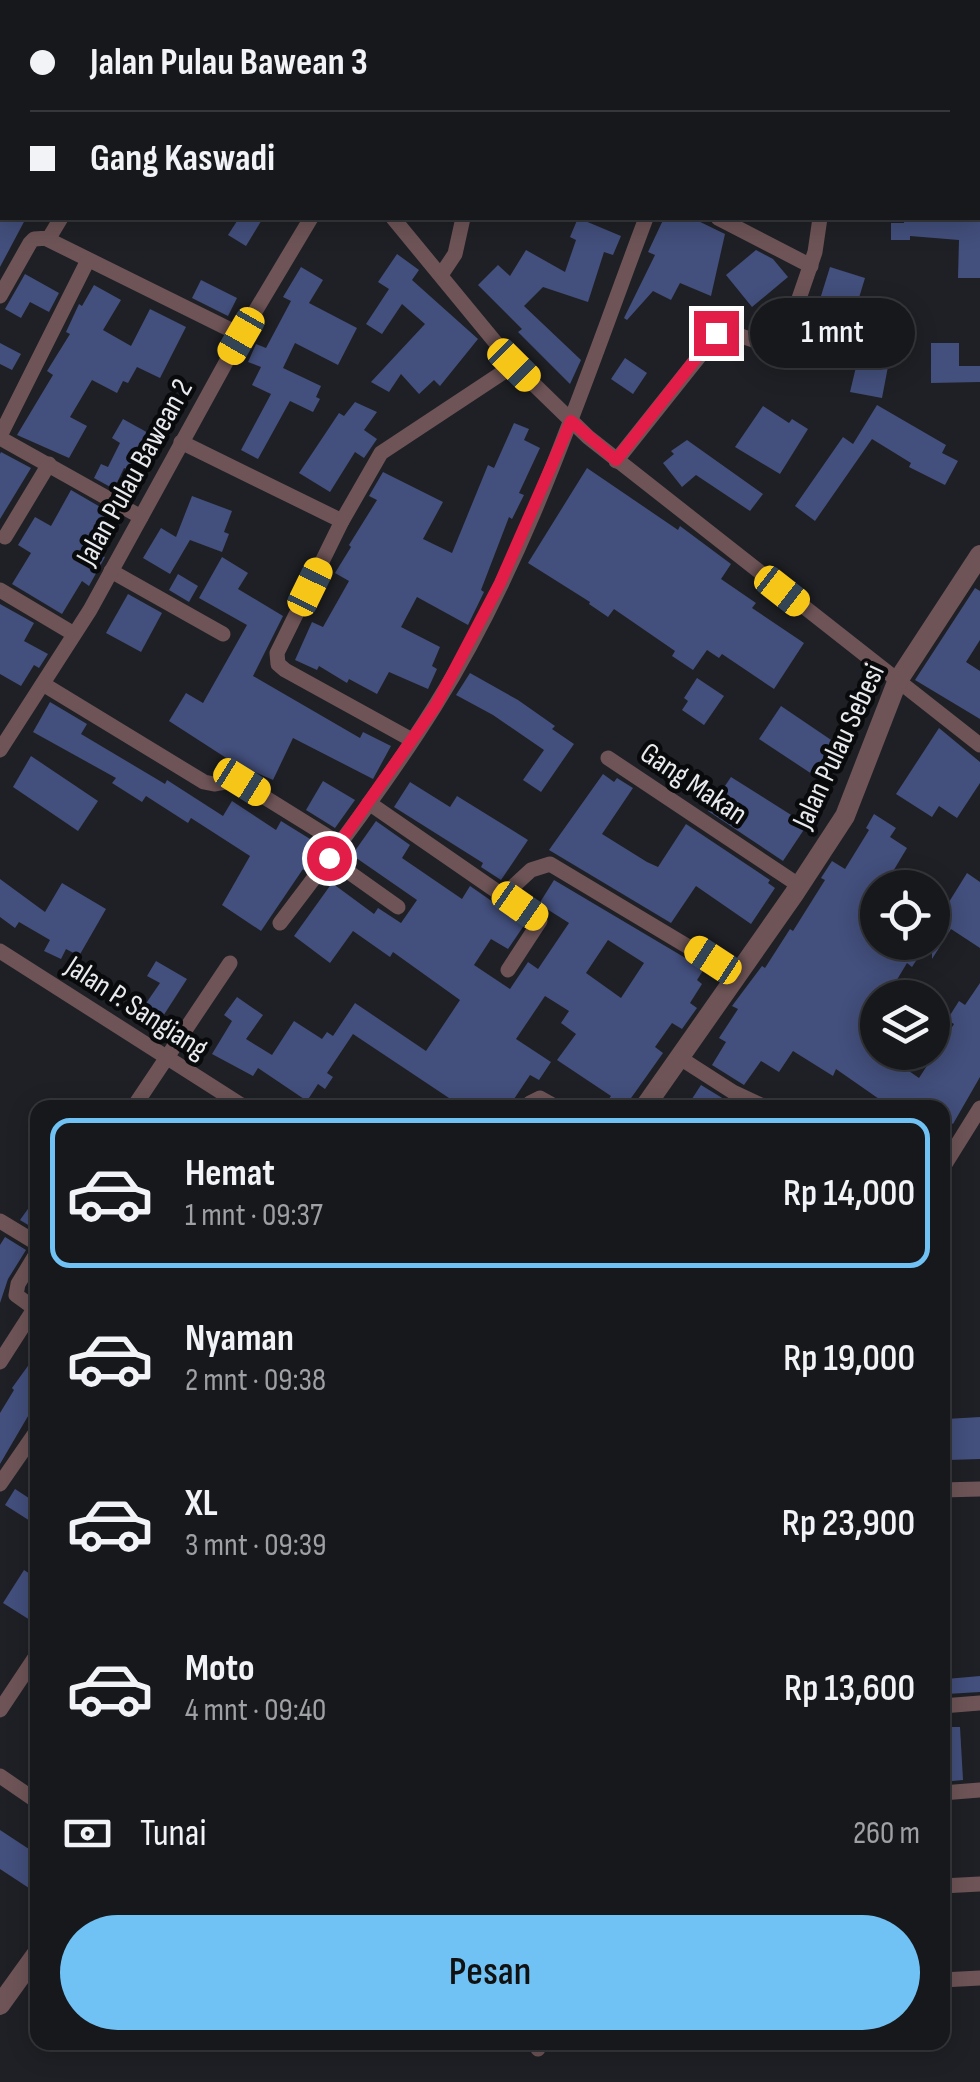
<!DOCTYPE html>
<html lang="id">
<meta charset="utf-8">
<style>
:root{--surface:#17181c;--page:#242529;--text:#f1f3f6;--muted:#9ea0a3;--line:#36373b;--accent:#70c2f4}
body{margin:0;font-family:"Sofia Sans Condensed",sans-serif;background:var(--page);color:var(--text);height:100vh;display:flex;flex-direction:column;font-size:38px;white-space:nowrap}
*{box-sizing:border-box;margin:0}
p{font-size:32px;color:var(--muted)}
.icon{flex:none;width:55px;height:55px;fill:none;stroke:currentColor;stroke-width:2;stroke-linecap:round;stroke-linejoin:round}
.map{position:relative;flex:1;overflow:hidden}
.side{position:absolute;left:30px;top:1100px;width:920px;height:950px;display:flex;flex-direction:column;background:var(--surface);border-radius:20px;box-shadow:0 5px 25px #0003,0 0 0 2px var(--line)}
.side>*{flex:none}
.guide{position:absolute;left:0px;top:0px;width:980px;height:220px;box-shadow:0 5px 25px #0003,0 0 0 2px var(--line);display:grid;align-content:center;height:220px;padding:0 30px;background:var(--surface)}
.buttons{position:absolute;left:860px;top:870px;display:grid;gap:20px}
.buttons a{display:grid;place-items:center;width:90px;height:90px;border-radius:50%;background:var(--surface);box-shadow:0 5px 25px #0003,0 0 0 2px var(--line);font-size:50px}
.end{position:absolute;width:45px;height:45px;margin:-22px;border:12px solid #e11d48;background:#fff;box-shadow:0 0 0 5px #fff}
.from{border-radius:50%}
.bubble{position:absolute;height:70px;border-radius:35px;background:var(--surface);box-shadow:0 5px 25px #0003,0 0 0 2px var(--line);font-size:32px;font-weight:600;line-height:70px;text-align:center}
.car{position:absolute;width:30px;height:60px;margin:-30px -15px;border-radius:12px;box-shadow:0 0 8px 2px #0007;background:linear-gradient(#f5c518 24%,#345 0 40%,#f5c518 0 76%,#345 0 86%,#f5c518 0)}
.guide b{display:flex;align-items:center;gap:35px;height:95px;font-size:38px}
.guide b+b{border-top:2px solid var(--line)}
.guide i{width:25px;height:25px;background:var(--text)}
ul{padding:18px 0 0;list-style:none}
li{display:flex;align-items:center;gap:30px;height:150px;margin:0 20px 15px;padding:0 10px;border:5px solid transparent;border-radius:20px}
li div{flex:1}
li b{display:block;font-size:38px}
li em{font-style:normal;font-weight:600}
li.active{border-color:var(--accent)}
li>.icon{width:90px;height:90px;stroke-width:1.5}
.pay{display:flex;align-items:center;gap:25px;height:110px;padding:0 30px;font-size:38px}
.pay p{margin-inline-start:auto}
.button{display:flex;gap:20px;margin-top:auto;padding:20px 30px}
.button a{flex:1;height:115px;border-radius:60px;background:var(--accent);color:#111;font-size:40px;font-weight:600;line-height:115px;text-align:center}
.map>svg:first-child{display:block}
</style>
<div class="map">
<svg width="980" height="2082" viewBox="0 0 980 2082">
<rect width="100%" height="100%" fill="#1f2025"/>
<g fill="#434f7c" fill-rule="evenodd">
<polygon points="0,218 26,218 0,267"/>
<polygon points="239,218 263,218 246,246 228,235"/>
<polygon points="578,218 621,236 613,255 604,252 588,302 543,287 524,306 581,360 570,384 518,332 522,329 478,285 498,265 510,276 526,250 565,272 576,240 570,237"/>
<polygon points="664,218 692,218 725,234 711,296 680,283 671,300 653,291 627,320 624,318 655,255 648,252"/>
<polygon points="904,218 980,218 980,278 958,278 959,240 910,236 910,240 891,240 891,223 904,223"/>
<polygon points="756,250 773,259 788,277 752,307 726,275"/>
<polygon points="397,254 419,270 412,280 478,339 440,386 434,380 419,394 401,374 389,392 371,382 425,324 402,304 382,334 366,324 389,289 378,282"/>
<polygon points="301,267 323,280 309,303 357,328 338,365 295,343 283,368 321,386 316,397 320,399 313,412 290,401 258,459 241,450 271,394 252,385 261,367 248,362 256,344 266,348 291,301 283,297"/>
<polygon points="830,267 865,278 852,321 906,335 900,358 890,356 882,398 850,392 856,367 826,358 833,334 804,326 808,309 816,312"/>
<polygon points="25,274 59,293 49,312 30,302 21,318 5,309"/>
<polygon points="201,280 237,298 228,316 192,298"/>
<polygon points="94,285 121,300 103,330 131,346 150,309 186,327 160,378 137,367 128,383 123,381 117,393 92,380 70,417 87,426 69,458 17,435 53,375 47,371 70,334 66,332 79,304 82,306"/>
<polygon points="0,343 21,354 12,370 0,364"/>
<polygon points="931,343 959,343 959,366 980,366 980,382 931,383"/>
<polygon points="625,358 647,373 633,394 611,379"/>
<polygon points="355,402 377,412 364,430 377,439 364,458 355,452 330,492 299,473 339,413 344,416"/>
<polygon points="877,405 946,445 942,453 958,461 945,485 909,467 911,463 872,439 815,521 795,506 843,437 853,444"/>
<polygon points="763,406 789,423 792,419 808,429 780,474 735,447"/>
<polygon points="123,419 161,440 137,474 124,468 114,489 94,478 101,464 108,467 120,443 112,438"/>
<polygon points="514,423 529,429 524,440 540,448 519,493 524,495 512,519 509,517 481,590 484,592 468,625 417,597 401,627 440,647 432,666 437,669 428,689 389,672 377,694 349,679 347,683 319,666 317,670 295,660 312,622 323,627 349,581 335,573 351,547 349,545 377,500 369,496 383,472 443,502 423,539 452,553 488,465 494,468"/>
<polygon points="687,440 763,494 750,511 696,475 682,487 663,463 674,454 671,451"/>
<polygon points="1,452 31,468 0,519 0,454"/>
<polygon points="587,468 678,530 680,526 731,564 721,579 756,603 752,608 804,643 774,689 722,654 719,658 707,650 693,670 672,656 675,651 614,609 608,617 589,604 590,602 528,563"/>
<polygon points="71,490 114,515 94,551 105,557 89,586 82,581 62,614 12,584 31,553 18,545 35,517 51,526"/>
<polygon points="192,496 232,511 224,532 229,534 222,552 190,540 170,574 143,558 161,528 176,537"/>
<polygon points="222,557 248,573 238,589 283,616 253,676 360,738 363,732 391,746 373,779 293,738 273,780 234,763 169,721 186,693 203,703 247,625 199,598"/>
<polygon points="178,574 198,586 189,602 169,590"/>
<polygon points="975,588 980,591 980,640 966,662 980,671 980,719 915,680"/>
<polygon points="128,594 162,613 141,652 106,633"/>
<polygon points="0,604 34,623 24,641 48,654 39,668 34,665 21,686 0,674"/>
<polygon points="470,673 518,700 555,726 552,729 574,744 541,792 523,780 544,750 493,715 456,695"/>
<polygon points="697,678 724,696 704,725 682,710 688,701 684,698"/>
<polygon points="50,702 87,724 81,734 165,784 167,780 223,816 232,801 276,830 281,821 323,847 305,871 303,869 261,931 222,905 250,856 191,818 188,823 146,796 142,802 112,783 116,778 33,732"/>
<polygon points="781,706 843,748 821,780 759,739"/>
<polygon points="939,728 980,762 980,783 957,818 939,806 932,817 896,794"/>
<polygon points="31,756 98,801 78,831 13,787"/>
<polygon points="603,774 614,782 617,778 633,788 602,834 647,862 658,867 686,824 770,880 768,883 775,888 751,924 696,886 671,923 549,850"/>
<polygon points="731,777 807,825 783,861 708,811"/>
<polygon points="323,781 355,800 335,828 306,810"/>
<polygon points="410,782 450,807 457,796 528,840 501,880 481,867 483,863 394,807"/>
<polygon points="874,814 896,828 890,837 907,848 883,888 878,888 878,942 928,942 912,967 907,963 886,998 878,998 878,1021 867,1042 919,1078 954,1024 947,1020 959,1001 965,1005 980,983 980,1077 953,1124 942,1117 942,1108 892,1108 836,1069 833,1076 793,1051 779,1072 761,1061 744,1085 712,1065 726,1042 719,1038 738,1009 732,1006 762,966 765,968 790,929 793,931 825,880 821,878 832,861 845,869 869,830 866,828"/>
<path d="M376 821 410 845 402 858 462 899 470 886 525 924 508 949 491 939 474 965 510 989 528 962 538 969 569 923 539 904 554 880 704 969 697 980 702 984 690 1003 697 1008 682 1029 672 1023 655 1047 663 1053 624 1108H603L611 1096 557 1060 576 1034 561 1023 569 1011 545 996 516 1039 551 1062 539 1080 530 1075 508 1108H452L455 1102 353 1034 327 1073 333 1077 325 1089 318 1084 307 1101 258 1068 253 1076 212 1054 232 1021 224 1015 237 997 263 1015 246 1039 272 1055 294 1021 322 1039 327 1032 333 1036 355 1003 426 1051 460 1000 393 952 390 957 353 931 330 963 294 936 332 883 374 914 378 908 401 923 417 900 352 855ZM608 940 644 963 621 998 586 973Z"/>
<polygon points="967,873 980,882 980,948 951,929 932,959 932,903 944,910"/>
<polygon points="0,879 45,912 62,883 106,909 79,956 66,949 61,959 44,951 50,940 19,922 15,928 0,917"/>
<polygon points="156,961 187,979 156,1027 138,1015 160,983 147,976"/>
<polygon points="701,1085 732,1104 729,1108 686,1108"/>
<polygon points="38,1195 38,1231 20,1220"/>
<polygon points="5,1237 26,1250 8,1279 0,1303 0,1245"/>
<polygon points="38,1352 38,1399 0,1464 0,1413 14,1390 12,1388"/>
<polygon points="980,1417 980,1459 948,1460 946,1419"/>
<polygon points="15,1489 38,1504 38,1526 5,1505"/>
<polygon points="24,1570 38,1579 38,1625 3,1603"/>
<polygon points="980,1676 980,1692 947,1694 946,1679"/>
<polygon points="944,1727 960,1727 963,1780 942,1782"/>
<polygon points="0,1830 38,1855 38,1894 0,1869"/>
</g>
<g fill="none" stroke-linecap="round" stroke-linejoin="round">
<g stroke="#6e5457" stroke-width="15">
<polyline points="198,0 200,2"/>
<polyline points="921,0 921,2"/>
<polyline points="41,2 43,0"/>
<polyline points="484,2 578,0"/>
<polyline points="0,37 2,38"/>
<polyline points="0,60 2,57"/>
<polyline points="978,181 980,181"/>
<polyline points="393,218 514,365 588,437 980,745"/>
<polyline points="718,218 811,266"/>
<polyline points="47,239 241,335"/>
<polyline points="441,275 455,254 463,218"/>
<polyline points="0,296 30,243 34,239 49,238 61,218"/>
<polyline points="0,436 87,262"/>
<polyline points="0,438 141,517"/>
<polyline points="181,442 342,521"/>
<polyline points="616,461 721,329 773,347 783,345 815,252 820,218"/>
<polyline points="5,537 49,464"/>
<polyline points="111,571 223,634"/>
<polyline points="0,590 74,634"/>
<polyline points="43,684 204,782 214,784 237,780 340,844"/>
<polyline points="412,740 285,670 278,664 277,653 342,521 381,453 514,365"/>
<polyline points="0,750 90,610 241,335 311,218"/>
<polyline points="608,758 800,886"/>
<polyline points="369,803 540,921 508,970"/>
<polyline points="329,858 398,907"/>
<polyline points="504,895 531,870 550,864 737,976"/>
<path d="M280 923C334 852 388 781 435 706 529 556 584 382 646 218"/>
<polyline points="0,951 246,1108"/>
<polyline points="680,1058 733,1092 767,1108"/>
<polyline points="530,1103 540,1098 558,1108"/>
<polyline points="133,1108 230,963"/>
<polyline points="942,1169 980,1108"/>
<polyline points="0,1221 38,1244"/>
<polyline points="38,1251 18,1284 16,1295 38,1311"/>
<polyline points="0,1362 34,1309"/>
<polyline points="0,1484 38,1429"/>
<polyline points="942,1490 980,1489"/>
<polyline points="942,1706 980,1703"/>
<polyline points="0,1710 38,1653"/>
<polyline points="0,1776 38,1802"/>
<polyline points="942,1793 980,1790"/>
<polyline points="942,1886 980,1884"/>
<polyline points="942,1980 980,1978"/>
<polyline points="537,2042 538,2049"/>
</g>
<g stroke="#6e5457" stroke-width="20">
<polyline points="644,1108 794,894 845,816 897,682 980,555"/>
<polyline points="0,2005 38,1952"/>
</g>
</g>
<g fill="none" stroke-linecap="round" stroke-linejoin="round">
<polyline stroke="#e11d48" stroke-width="12" points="329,858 436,705 500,583 571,421 616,460 716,333"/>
</g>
<g text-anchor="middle" stroke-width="9" stroke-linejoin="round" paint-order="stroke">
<g font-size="30" fill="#e9eaee" stroke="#090a0c">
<text transform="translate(134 472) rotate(-61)" y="10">Jalan Pulau Bawean 2</text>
<text transform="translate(838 746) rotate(-65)" y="10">Jalan Pulau Sebesi</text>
<text transform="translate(694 783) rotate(34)" y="10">Gang Makan</text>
<text transform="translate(137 1007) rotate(33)" y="10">Jalan P. Sangiang</text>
</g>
</g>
</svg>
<div class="buttons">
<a><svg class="icon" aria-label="locate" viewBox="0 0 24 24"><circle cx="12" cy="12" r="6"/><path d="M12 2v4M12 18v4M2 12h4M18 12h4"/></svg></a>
<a><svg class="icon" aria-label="layers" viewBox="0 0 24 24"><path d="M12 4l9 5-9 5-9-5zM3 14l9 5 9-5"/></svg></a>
</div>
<i class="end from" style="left:329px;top:858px"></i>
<i class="end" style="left:716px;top:333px"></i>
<div class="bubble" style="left:750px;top:298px;width:165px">1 mnt</div>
<i class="car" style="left:241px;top:336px;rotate:210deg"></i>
<i class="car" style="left:514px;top:365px;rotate:135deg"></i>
<i class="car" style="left:310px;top:587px;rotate:26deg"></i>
<i class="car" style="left:782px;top:591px;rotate:128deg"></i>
<i class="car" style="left:242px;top:782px;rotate:122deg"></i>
<i class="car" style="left:520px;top:906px;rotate:125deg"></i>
<i class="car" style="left:713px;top:960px;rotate:303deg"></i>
<div class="guide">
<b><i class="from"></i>Jalan Pulau Bawean 3</b>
<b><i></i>Gang Kaswadi</b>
</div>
<section class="side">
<ul>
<li class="active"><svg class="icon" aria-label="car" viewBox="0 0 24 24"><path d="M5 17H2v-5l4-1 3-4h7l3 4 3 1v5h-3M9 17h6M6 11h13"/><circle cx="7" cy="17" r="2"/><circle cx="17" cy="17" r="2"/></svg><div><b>Hemat</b><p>1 mnt · 09:37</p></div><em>Rp 14,000</em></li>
<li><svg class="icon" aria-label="car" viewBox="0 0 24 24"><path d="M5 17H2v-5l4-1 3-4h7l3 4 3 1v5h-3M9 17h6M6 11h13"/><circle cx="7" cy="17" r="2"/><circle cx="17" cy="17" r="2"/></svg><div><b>Nyaman</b><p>2 mnt · 09:38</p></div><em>Rp 19,000</em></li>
<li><svg class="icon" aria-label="car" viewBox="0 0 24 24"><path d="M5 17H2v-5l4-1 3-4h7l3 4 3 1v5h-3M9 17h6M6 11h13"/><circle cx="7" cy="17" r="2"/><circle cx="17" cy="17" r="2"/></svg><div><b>XL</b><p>3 mnt · 09:39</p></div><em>Rp 23,900</em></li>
<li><svg class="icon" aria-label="car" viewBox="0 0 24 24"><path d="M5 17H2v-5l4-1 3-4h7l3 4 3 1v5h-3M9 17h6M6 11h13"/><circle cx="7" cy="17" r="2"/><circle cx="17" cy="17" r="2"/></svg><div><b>Moto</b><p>4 mnt · 09:40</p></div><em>Rp 13,600</em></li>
</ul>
<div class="pay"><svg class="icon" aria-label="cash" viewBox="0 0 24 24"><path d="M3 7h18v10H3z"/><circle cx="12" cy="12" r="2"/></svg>Tunai<p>260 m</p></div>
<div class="button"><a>Pesan</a></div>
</section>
</div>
